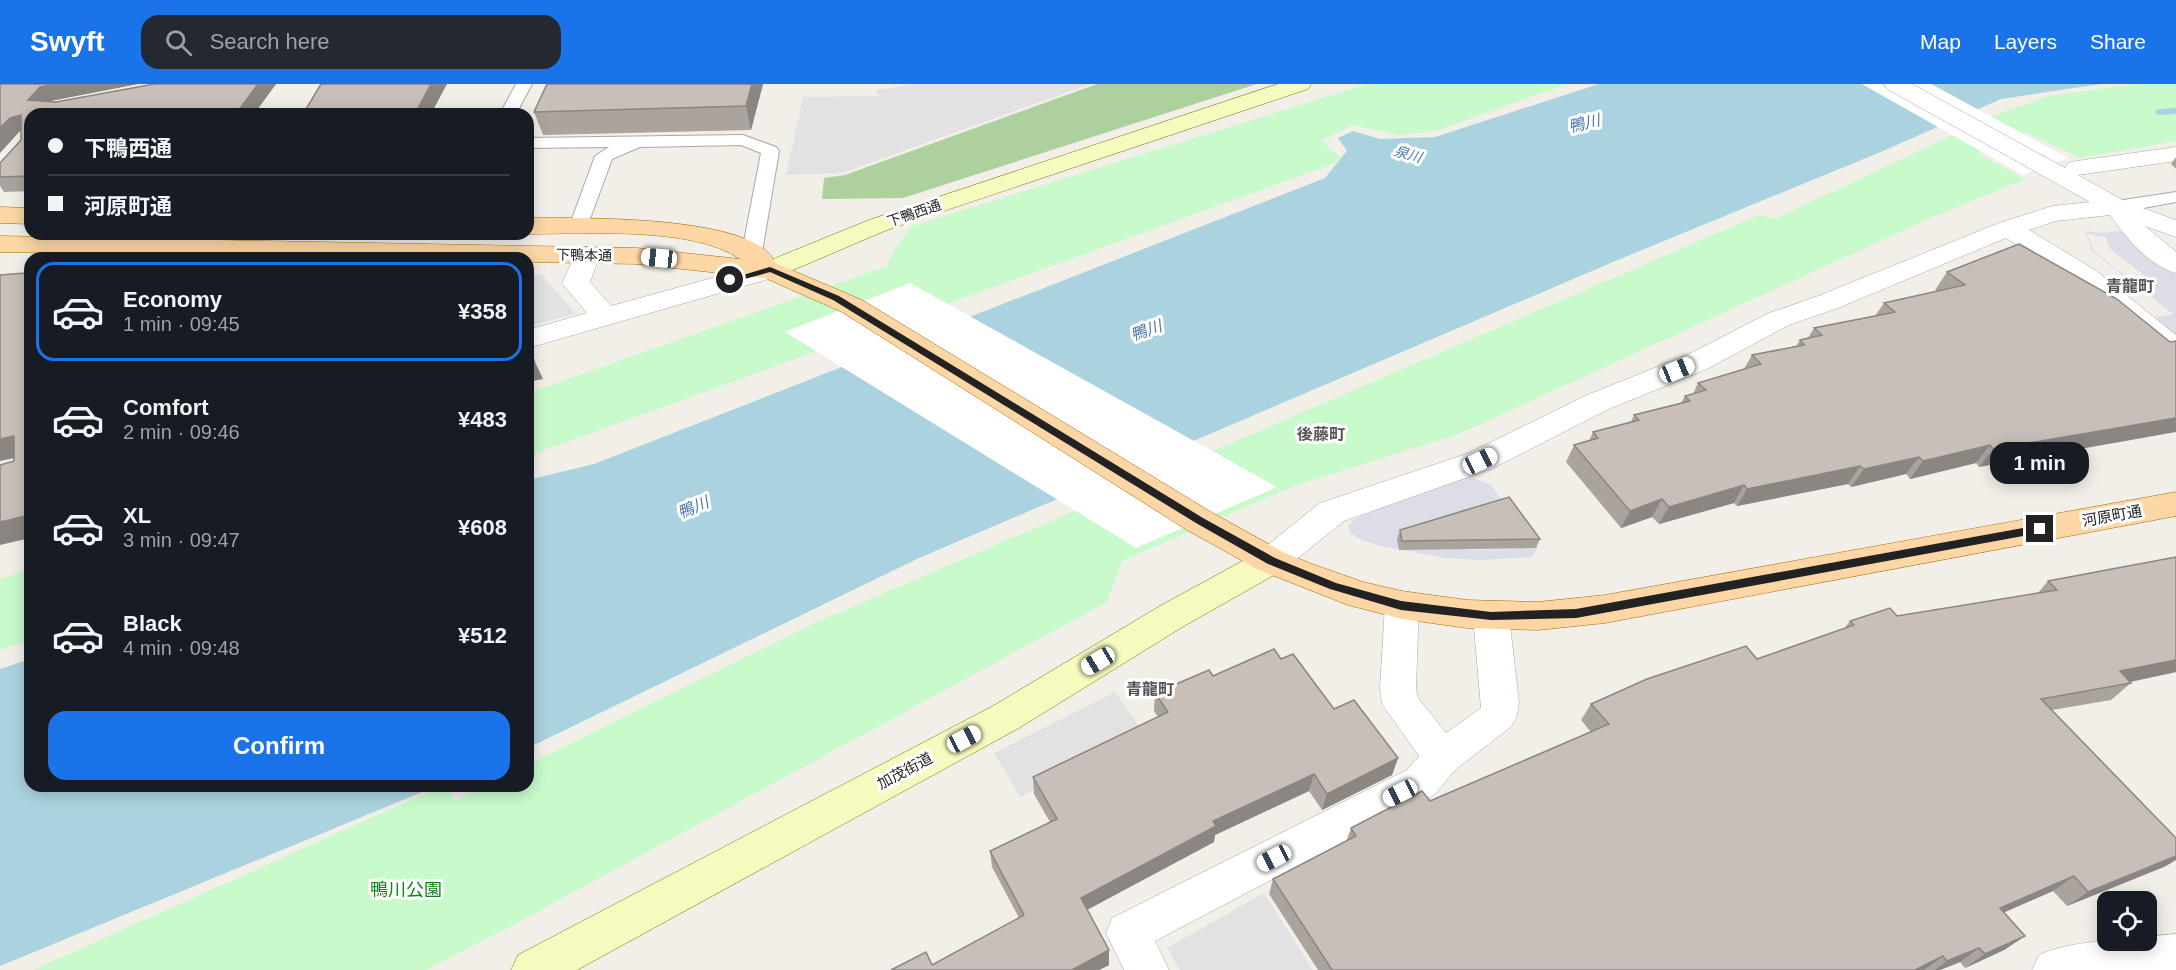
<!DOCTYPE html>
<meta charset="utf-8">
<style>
:root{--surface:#171b24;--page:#242831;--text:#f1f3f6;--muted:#9ea1a6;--line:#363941;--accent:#1a73e8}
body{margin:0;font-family:Helvetica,"Noto Sans JP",sans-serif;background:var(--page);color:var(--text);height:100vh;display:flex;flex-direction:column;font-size:22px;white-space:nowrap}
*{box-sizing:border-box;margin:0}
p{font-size:20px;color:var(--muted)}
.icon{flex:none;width:33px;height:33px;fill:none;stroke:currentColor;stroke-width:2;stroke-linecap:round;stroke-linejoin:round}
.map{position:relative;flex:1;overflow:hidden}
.drawer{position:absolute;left:24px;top:168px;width:510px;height:540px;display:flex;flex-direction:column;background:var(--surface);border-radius:18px;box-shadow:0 3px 15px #0003}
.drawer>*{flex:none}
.top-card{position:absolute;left:24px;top:24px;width:510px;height:132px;border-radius:18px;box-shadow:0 3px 15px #0003;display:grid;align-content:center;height:132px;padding:0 24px;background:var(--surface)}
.tools{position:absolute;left:2097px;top:807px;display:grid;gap:12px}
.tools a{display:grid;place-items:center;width:60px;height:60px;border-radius:12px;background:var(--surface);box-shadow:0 3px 15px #0003;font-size:30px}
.end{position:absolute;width:27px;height:27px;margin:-14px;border:8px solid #222;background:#fff;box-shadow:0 0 0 3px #fff}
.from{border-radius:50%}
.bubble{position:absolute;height:42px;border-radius:18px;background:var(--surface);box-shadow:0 3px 15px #0003;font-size:20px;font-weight:600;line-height:42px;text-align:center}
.car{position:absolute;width:18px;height:36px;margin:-18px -9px;border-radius:8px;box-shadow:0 0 4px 2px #0007;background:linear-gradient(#fff 24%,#345 0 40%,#fff 0 76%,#345 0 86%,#fff 0)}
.top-card b{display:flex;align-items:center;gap:21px;height:57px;font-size:22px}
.top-card b+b{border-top:2px solid var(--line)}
.top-card i{width:15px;height:15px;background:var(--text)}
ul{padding:10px 0 0;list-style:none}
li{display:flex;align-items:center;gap:18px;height:99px;margin:0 12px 9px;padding:0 12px;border:3px solid transparent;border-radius:18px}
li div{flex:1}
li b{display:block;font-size:22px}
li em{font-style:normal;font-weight:600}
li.current{border-color:var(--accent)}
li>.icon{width:54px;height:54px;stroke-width:1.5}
.primary-button{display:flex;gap:12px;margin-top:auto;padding:12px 24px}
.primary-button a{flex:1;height:69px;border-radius:18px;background:var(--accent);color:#fff;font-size:24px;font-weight:600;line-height:69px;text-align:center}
header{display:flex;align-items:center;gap:36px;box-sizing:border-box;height:84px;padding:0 30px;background:var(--accent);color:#fff}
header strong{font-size:28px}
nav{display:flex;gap:33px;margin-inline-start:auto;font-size:21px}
.search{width:420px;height:54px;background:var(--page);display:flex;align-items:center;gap:15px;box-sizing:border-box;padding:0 21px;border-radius:18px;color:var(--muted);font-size:22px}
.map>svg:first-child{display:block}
</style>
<header>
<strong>Swyft</strong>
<div class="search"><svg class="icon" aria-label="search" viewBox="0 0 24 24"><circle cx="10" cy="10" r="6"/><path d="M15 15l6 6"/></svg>Search here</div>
<nav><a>Map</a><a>Layers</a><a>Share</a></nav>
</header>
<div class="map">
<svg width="2176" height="886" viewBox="0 0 2176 886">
<rect width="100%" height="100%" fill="#f2efe9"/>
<polygon fill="#add19e" points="1097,0 1257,0 903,114 822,115 824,94 845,91"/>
<g fill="#c8facc">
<polygon points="1367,0 1567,0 1436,47 1399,51 1353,41 1321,57 1344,76 528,372 528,309 887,182 896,163 912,142"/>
<polygon points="2134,0 2176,0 2176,57 2080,74 2028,49 1978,70 2025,95 1933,133 1459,350 1294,402 1122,477 1107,518 517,839 426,886 33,886 442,702 449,702 454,717 484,702 528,702 528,680 815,539 1759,131 1775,135 1995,31 2049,12"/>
<polygon points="30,485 30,556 0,566 0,495"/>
</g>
<g fill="#e2e2e2">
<polygon points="915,0 1090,0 842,89 786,91 803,13 878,12 876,6"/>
<polygon points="528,191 542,191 576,230 528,242"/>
<polygon points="1115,608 1144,649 1020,713 994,669"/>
<polygon points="1264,809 1313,886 1180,886 1167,864"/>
</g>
<g fill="#dddde8" fill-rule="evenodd">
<path d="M2085 147 2100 149 2122 147 2176 188V259L2151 234 2173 230 2092 167ZM2087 150 2106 153 2110 165 2149 195 2133 198 2094 167Z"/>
<polygon points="1467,392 1490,400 1506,421 1452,442 1468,466 1513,465 1535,460 1538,463 1532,473 1483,476 1444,474 1381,462 1359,455 1351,449 1348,442 1355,435 1452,394"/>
</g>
<g fill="#aad3df">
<polygon points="1599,0 2101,0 2001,15 1883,67 1613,178 919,474 528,664 528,396 594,380 1325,94 1347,67 1338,54 1353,47 1380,55 1435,53"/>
<polygon points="30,575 30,702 437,702 0,882 0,585"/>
</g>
<g fill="#fff">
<polygon points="1862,0 1931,0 2068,74 2023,91"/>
<polygon points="910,199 1277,403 1136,464 785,248"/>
</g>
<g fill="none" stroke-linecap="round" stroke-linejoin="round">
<polygon fill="#aad3df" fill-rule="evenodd" points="2176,24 2176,30 2159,31 2154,28 2159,25"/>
<g stroke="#a9a9a9" stroke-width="2">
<g id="lane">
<polygon points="516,0 532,0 516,30 500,30"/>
<polygon points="743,51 776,63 779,67 762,168 752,174 742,168 761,69 741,61 640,63 612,75 587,143 578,149 569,143 595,72 609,63 528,64 528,54"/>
<polygon points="2176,108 2176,118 2117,129 2108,123 2117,117"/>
</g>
</g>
<g stroke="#a9a9a9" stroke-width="1">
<g id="street">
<path d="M1884 0H1912L2065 84 2068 79 2077 77 2176 63V77L2078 91 2126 118 2176 136V153L2145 142 2176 168V189C2149 182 2126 153 2110 131L2056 137 2029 146 2095 186 2176 251V275L2166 273 2075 198 2006 154 1838 224 1789 241 1707 285 1609 325 1491 385 1344 437 1283 486 1271 490 1259 486 1254 477 1259 468 1320 419 1469 369 1587 311 1687 271 1769 229 1818 212 1999 139 2053 122 2090 118 1887 5Z"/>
<polygon points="587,163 596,165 600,171 590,198 611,222 770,178 779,180 783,186 779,192 528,264 528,246 587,229 562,199 578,165"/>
<polygon points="1402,507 1414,511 1419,521 1416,604 1418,614 1446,649 1481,624 1473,532 1479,522 1491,518 1503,522 1509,532 1519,619 1517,632 1511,643 1456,685 1435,710 1155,857 1169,886 1124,886 1106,849 1112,834 1407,686 1419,672 1382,620 1380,604 1385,521 1390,511"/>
<path d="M2176 850V886H2032L2039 871C2071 857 2111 856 2146 856V853Z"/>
</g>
</g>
<g stroke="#707d05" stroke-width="1">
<g id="secondary">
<polygon points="1278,0 1311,0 1308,5 887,146 779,192 770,194 761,192 757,186 761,180 869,136"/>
<polygon points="1271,464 1283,468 1288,477 1283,486 1184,542 1019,644 577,886 511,886 518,871 993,622 1160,522 1259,468"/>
</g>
</g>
<g stroke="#a06b00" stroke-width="1">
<g id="primary">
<polygon points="0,123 30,124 30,140 0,139"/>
<path d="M528 134C573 134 758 130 775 179L862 216 1211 428 1283 468 1312 480 1363 498 1402 507 1467 516 1538 518 1605 511 2176 408V432L1605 539 1538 546 1467 544 1402 535 1348 521 1259 486 1187 446 842 228 765 194 637 180 528 178V174H321L0 168V152L637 164 740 175C693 142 584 150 528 150Z"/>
</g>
</g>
<use href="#lane" fill="#fff" fill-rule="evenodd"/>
<use href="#street" fill="#fff" fill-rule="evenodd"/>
<use href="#secondary" fill="#f7fabf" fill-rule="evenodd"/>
<use href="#primary" fill="#fcd6a4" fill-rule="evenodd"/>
</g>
<g fill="#aba49e">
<polygon points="0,0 138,0 50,17 49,18 56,18 154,0 276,0 254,30 30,30 30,107 4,108 0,102 0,79 21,56 21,47 20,47"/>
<polygon points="763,0 751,46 543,51 534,28"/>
<polygon points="2176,73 2176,85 2171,80"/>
<polygon points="1947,188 2117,215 1979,383 1976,379 1910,395 1906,390 1851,403 1848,400 1737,422 1734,419 1659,440 1652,433 1621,444 1566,378 1574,361 1589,357 1593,348 1631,338 1634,331 1681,319 1685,312 1693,310 1698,299 1744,285 1752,271 1796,262 1800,256 1808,254 1814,244 1875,232 1884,219 1937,207 1935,206"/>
<polygon points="1400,446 1540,455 1536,464 1399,466 1397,455"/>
<polygon points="2048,497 2176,588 2130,598 2131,599 2111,616 2052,626 2166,782 2067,822 2053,807 2004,828 2025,852 2004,866 1965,884 1960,878 1940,886 1318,886 1269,810 1273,795 1346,758 1351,744 1430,717 1591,648 1581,636 1591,620 1757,575 1844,545 1850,537 1897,532 2037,510"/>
<polygon points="1281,575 1334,625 1398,674 1392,691 1322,726 1309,707 1215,751 1214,758 1087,826 1109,881 1099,886 891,886 932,881 1019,834 992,783 990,767 1050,738 1034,710 1033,693 1158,633 1154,627 1155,609 1213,592"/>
</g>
<g fill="#8b8681">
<polygon points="56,0 138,0 50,17 38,30 28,16 40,3"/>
<polygon points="258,0 276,0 254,30 236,30"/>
<polygon points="431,0 447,0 431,30 415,30"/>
<polygon points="752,0 763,0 751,46 746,22"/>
<polygon points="21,31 30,46 20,47 0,69 0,44 10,34"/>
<polygon points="534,276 543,295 528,298 528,278"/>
<polygon points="2176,334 2176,348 1979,383 1993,365"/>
<polygon points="14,352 30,371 0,377 0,355"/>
<polygon points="1990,361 1976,379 1910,395 1923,377"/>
<polygon points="1919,373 1906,390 1851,403 1864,385"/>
<polygon points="1860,382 1848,400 1737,422 1747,405"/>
<polygon points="1744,401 1734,419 1659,440 1669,423"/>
<polygon points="1662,415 1652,433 1621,444 1630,427"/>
<polygon points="30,431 30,454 0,461 0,438"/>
<polygon points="2176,576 2176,588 2101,604 2120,587"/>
<polygon points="1398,674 1392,691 1322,726 1327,710"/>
<polygon points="1314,690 1309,707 1215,751 1214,758 1081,829 1081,814 1213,737"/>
<polygon points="2176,772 2176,776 2166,782 2067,822 2088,808"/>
<polygon points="2074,792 2053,807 1980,839 2000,824"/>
<polygon points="2025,852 2004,866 1965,884 1985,870"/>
<polygon points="1979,864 1960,878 1940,886 1935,886 1947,877"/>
<polygon points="1109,866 1109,881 1099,886 1072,886"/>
<polygon points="1943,872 1924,886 1915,886"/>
</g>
<g fill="#c7bfb8" stroke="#8b8681" stroke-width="1.5">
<polygon points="0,0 56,0 40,3 28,16 56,18 154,0 258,0 236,30 30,30 30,92 0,93 0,79 21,56 21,31 10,34 0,44"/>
<polygon points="321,0 431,0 415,30 303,30"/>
<polygon points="547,0 752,0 746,22 534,28"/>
<polygon points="2019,160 2117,215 2170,258 2176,257 2176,334 1993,365 1990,361 1923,377 1919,373 1864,385 1860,382 1747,405 1744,401 1669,423 1662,415 1630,427 1574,361 1598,354 1593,348 1639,336 1634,331 1690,317 1685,312 1706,306 1698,299 1761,280 1752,271 1804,261 1800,256 1822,251 1814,244 1895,228 1884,219 1965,201 1947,188"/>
<polygon points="279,173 279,174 250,174"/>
<polygon points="30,182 30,431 0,438 0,381 14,377 14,352 0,355 0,191 25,189"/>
<polygon points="528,267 534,276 528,278"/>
<polygon points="1509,413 1540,455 1402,457 1400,446"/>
<polygon points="2176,473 2176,576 2120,587 2131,599 2041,615 2176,754 2176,772 2088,808 2074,792 2000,824 2025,852 1985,870 1979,864 1947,877 1943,872 1915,886 1332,886 1273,795 1356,752 1351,744 1422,707 1430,717 1609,640 1591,620 1647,595 1746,562 1757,575 1854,541 1850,537 1890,524 1897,532 2057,506 2048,497"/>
<polygon points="1274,565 1281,575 1293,570 1334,625 1354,616 1398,674 1327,710 1314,690 1213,737 1216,742 1081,814 1109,866 1072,886 891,886 926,868 932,881 1024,831 990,767 1057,735 1033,693 1168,628 1155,609 1209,586 1213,592"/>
</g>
<polygon fill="#222" points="770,183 839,212 1203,434 1275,474 1336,499 1401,517 1491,528 1576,525 2040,441 2044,445 2040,449 1576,534 1491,536 1401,526 1330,505 1268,480 1196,439 833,216 770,188 730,199 726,196"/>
<g text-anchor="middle" stroke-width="6" stroke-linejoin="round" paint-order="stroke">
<g font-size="14" font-style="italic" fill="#4a7aab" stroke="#fff">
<text transform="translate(1408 70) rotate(16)" y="5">泉川</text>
</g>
<g font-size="14" fill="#222" stroke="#fff">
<text transform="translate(914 129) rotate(-19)" y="5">下鴨西通</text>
<text transform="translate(584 171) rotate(1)" y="5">下鴨本通</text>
</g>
<g font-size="15" fill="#222" stroke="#fff">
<text transform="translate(2112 432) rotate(-10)" y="5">河原町通</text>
<text transform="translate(905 687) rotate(-28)" y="5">加茂街道</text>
</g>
<g font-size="16" font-style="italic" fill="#4a7aab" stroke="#fff">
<text transform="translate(1584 39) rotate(-13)" y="6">鴨川</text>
<text transform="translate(1146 246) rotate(-20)" y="6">鴨川</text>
<text transform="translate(693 423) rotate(-23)" y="6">鴨川</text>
</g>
<g font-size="16" font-weight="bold" fill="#555" stroke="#fff">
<text x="2130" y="208">青龍町</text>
<text x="1321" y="356">後藤町</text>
<text x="1150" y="611">青龍町</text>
</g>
<g font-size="18" fill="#0c8416" stroke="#fff">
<text x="406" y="812">鴨川公園</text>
</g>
</g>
</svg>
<div class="tools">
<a><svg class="icon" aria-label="locate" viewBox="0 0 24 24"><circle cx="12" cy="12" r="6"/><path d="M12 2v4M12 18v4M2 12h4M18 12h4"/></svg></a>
</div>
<i class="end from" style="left:730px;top:196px"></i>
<i class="end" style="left:2040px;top:445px"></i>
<div class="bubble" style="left:1990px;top:358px;width:99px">1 min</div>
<i class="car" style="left:659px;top:174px;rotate:276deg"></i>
<i class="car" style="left:1677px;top:286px;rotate:68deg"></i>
<i class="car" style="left:1480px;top:377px;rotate:64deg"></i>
<i class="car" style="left:1098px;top:577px;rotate:239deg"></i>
<i class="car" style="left:964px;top:655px;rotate:62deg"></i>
<i class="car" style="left:1400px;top:709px;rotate:243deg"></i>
<i class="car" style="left:1274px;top:774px;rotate:243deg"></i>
<div class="top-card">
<b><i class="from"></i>下鴨西通</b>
<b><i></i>河原町通</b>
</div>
<section class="drawer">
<ul>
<li class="current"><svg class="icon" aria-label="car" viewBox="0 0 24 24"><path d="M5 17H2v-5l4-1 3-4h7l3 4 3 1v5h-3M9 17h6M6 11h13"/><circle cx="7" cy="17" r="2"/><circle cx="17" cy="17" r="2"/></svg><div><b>Economy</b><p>1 min · 09:45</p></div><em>¥358</em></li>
<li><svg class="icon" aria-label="car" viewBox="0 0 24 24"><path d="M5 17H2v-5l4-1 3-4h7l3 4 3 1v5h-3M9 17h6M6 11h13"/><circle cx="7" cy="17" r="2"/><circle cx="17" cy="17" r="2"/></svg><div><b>Comfort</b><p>2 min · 09:46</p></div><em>¥483</em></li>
<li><svg class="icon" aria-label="car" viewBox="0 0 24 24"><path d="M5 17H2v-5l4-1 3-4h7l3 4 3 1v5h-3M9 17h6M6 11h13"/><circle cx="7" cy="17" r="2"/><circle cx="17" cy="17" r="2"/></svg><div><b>XL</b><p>3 min · 09:47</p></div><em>¥608</em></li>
<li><svg class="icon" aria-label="car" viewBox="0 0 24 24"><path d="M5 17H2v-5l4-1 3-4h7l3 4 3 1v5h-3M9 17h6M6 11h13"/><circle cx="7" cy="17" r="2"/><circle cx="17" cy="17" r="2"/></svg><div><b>Black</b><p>4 min · 09:48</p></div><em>¥512</em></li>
</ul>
<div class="primary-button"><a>Confirm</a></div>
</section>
</div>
